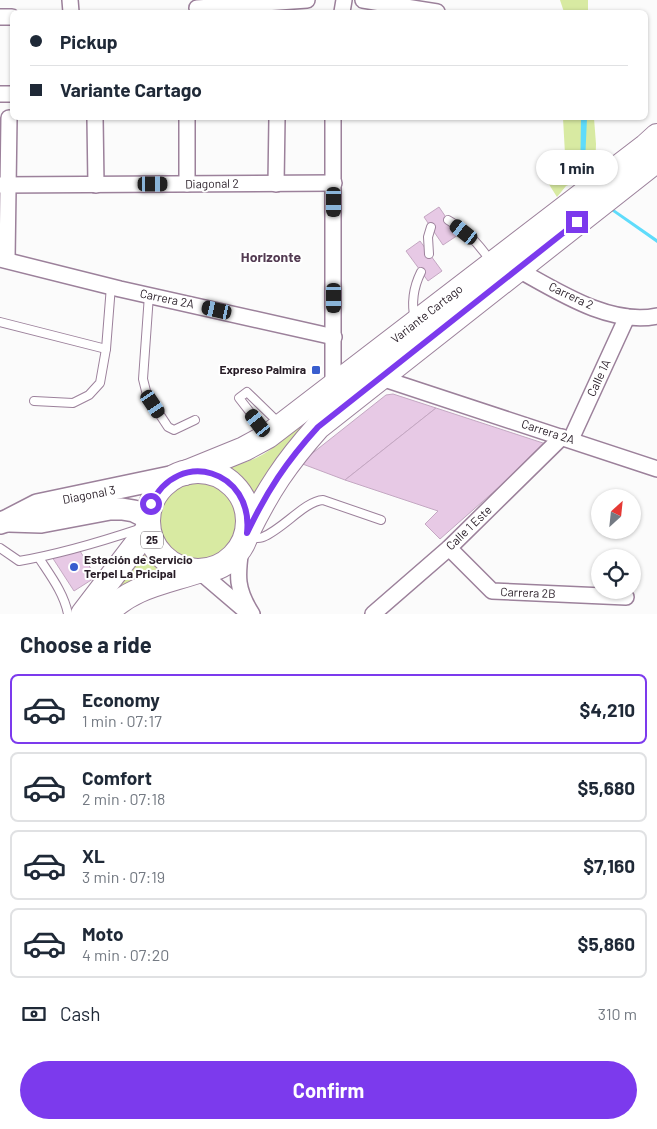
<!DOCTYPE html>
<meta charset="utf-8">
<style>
:root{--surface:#fff;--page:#f6f6f7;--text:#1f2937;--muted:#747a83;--line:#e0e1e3;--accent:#7c3aed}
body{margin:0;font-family:Barlow,sans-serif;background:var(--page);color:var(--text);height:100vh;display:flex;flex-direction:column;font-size:19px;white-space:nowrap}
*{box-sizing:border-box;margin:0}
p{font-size:16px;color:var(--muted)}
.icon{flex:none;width:28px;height:28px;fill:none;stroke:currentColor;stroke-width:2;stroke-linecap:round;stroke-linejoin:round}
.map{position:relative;height:614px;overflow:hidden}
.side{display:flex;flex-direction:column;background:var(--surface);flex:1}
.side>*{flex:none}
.guide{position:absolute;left:10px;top:10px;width:638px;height:110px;border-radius:8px;box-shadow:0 1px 4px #0004;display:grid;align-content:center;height:110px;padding:0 20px;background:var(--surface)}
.needle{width:32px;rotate:27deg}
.fabs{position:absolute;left:591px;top:489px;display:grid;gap:10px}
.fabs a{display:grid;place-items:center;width:50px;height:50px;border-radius:50%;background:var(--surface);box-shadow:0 1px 4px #0004;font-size:25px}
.end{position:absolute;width:22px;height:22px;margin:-11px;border:6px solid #7c3aed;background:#fff;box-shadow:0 0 0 2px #fff}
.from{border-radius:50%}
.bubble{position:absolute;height:35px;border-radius:18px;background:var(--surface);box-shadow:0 1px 4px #0004;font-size:16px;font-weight:700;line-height:35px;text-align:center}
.car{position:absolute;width:15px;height:30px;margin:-15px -8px;border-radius:6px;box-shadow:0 0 4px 1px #0007;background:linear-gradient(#222 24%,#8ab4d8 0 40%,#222 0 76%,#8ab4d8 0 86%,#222 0)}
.guide b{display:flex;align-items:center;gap:18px;height:48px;font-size:19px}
.guide b+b{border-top:1px solid var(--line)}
.guide i{width:12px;height:12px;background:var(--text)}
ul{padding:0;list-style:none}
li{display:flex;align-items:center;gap:15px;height:70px;margin:0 10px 8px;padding:0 10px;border:2px solid var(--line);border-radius:8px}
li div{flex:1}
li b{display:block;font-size:19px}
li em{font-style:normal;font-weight:700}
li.on{border-color:var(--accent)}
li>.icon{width:45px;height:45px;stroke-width:1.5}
h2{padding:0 20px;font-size:22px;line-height:60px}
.pay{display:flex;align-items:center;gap:12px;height:55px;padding:0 20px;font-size:19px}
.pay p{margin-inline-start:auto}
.cta{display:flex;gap:10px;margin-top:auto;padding:10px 20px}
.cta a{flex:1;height:58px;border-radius:30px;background:var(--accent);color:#fff;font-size:20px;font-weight:700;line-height:58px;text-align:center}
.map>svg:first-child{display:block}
</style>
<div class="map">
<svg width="657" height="614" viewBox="0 0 657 614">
<rect width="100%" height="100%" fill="#fbfbfb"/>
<g fill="#d8eaa2">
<polygon points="560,0 588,0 588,12 564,12"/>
<polygon points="563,118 594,118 596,144 595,174 566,186 557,197 545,178 565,154"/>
<path d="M561 225 253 500 246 486 228 469 227 467C260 460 269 452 293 430Z"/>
<circle cx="197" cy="522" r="49"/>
<polygon points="143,546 151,559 168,572 108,600"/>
</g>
<polygon fill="#5fdcfb" points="581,118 587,118 584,185 589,192 657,239 657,243 586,193 580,186"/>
<g fill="#e7c9e5" stroke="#c4a7c2">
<polygon points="439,207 458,235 443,245 424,217"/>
<polygon points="420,241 442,271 428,281 406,251"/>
<polygon points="393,394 436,408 345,480 300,463 386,395"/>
<polygon points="436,408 546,444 540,451 440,539 425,524 438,511 345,480"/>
<polygon points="80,551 96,577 74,591 52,557"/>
</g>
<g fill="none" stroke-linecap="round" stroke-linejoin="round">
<g stroke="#9c819b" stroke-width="10">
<g id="service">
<path d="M448 220C466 230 480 245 491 262"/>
<polyline points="429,254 428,237 431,227"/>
<polyline points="149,295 143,379 147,395 168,427 174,430 195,420"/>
<path d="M415 320C411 303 413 288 421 272"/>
<polyline points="0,322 106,349"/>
<polyline points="34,401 73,403 89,395 100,383 106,349 111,286"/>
<polyline points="267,434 239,398 247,392 280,424"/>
<path d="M247 538C252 538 259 539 263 537 283 529 305 501 323 500L381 520"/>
<path d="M0 548 19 561C60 554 100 542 139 529"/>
<path d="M39 558C50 575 64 593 68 614"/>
</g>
</g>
<g stroke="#9c819b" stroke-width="18">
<g id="minor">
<polyline points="70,0 71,12"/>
<polyline points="363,0 437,12"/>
<polyline points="197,8 307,0"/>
<polyline points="342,12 344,0"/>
<polyline points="0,17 12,17"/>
<polyline points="0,94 12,94"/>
<polyline points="95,118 96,185"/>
<polyline points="187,184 187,118"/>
<polyline points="276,184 277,118"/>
<polyline points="0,185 334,183"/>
<polyline points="0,259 120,289 334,337"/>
<polyline points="7,260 9,118"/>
<path d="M517 269C557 291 610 326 657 316"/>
<polyline points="381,378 657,469"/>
<polyline points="333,386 333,118"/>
<polyline points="571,439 627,317"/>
<path d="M241 548C237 576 236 589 252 614"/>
<polyline points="449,548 492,591 626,597"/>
<polyline points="199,571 247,612"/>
<polyline points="373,614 449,548 562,437"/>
</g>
</g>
<g stroke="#9c819b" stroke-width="24">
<g id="secondary">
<polyline points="9,521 41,522 110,509 122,509 134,511 148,518"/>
<polyline points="0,523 6,521 37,505 175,476"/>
</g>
</g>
<g stroke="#9c819b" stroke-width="26">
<g id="trunk">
<circle cx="198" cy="521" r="50"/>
<polyline points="185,473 244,449 268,436 646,146 657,136"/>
<path d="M247 533C268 490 286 463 318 427L657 160"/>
<polyline points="83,614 148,529"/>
<path d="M106 614C130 587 165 582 198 571"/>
</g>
</g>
<use href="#service" stroke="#fff" stroke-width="8"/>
<use href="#minor" stroke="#fff" stroke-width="15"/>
<use href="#secondary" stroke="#fff" stroke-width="21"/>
<use href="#trunk" stroke="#fff" stroke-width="24"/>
</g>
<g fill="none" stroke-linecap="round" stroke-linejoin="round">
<path stroke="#7c3aed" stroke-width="6" d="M151 504C178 447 254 470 247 533 267 491 286 462 318 427L577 222"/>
</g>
<g fill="#385dce" stroke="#fff" stroke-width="2">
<rect x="311" y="365" width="10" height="10" rx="2.5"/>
<circle cx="74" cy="567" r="5"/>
</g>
<g text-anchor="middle" stroke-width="4" stroke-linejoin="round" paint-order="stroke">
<rect fill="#fff" stroke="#686067" stroke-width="1" x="141" y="531.5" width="22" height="17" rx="4"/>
<g font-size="11" font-weight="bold" fill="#271c26">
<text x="152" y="544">25</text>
</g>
<g font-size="12" fill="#271c26" stroke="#fff">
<text transform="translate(212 184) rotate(-1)" y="4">Diagonal 2</text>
<text transform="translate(571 296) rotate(25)" y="4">Carrera 2</text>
<text transform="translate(167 299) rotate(12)" y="4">Carrera 2A</text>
<text transform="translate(427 314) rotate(-38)" y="4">Variante Cartago</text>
<text transform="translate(599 378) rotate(-65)" y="4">Calle 1A</text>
<text transform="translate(548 432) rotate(18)" y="4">Carrera 2A</text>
<text transform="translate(89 495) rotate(-11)" y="4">Diagonal 3</text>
<text transform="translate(469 528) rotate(-44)" y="4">Calle 1 Este</text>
<text transform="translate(528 593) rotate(2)" y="4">Carrera 2B</text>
</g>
<g font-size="12" font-weight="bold" fill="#271c26" stroke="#fff" text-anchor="end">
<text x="306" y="374">Expreso Palmira</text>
<text x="84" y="564" text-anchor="start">Estación de Servicio<tspan x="84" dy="14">Terpel La Pricipal</tspan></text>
</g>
<g font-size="14" font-weight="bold" fill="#533b52" stroke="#fff">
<text x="271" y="262">Horizonte</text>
</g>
</g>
</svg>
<div class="fabs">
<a><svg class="needle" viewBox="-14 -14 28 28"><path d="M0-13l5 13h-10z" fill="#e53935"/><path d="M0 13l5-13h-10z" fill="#747a83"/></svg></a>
<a><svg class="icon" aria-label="locate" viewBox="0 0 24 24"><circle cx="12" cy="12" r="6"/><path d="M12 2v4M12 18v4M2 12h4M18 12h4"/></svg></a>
</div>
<i class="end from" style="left:151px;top:504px"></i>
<i class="end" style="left:577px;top:222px"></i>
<div class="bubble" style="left:536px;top:150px;width:82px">1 min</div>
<i class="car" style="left:153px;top:184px;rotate:90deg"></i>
<i class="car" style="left:334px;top:202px;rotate:180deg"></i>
<i class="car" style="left:464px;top:232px;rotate:308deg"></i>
<i class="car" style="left:334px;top:298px;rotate:180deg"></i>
<i class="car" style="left:217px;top:310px;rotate:283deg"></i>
<i class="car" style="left:153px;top:404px;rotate:146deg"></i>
<i class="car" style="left:258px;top:423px;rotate:323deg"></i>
<div class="guide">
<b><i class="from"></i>Pickup</b>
<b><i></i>Variante Cartago</b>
</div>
</div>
<section class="side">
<h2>Choose a ride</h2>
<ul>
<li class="on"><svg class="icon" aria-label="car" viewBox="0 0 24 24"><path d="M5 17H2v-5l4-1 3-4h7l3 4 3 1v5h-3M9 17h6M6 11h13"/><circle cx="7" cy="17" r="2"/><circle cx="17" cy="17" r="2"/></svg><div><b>Economy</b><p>1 min · 07:17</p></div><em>$4,210</em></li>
<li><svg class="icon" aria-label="car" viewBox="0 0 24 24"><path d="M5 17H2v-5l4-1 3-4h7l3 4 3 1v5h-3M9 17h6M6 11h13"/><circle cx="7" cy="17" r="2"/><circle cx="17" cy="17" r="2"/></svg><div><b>Comfort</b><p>2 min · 07:18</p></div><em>$5,680</em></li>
<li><svg class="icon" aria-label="car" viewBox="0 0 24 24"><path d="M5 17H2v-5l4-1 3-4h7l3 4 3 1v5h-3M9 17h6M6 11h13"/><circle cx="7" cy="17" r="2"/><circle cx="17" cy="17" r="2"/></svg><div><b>XL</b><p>3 min · 07:19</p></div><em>$7,160</em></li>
<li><svg class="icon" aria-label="car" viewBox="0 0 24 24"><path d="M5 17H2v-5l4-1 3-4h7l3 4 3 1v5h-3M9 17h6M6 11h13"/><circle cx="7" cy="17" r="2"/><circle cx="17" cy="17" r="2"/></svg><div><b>Moto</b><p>4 min · 07:20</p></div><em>$5,860</em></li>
</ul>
<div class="pay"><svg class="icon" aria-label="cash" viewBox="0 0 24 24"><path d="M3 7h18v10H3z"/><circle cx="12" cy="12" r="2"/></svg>Cash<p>310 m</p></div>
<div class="cta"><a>Confirm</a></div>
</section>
